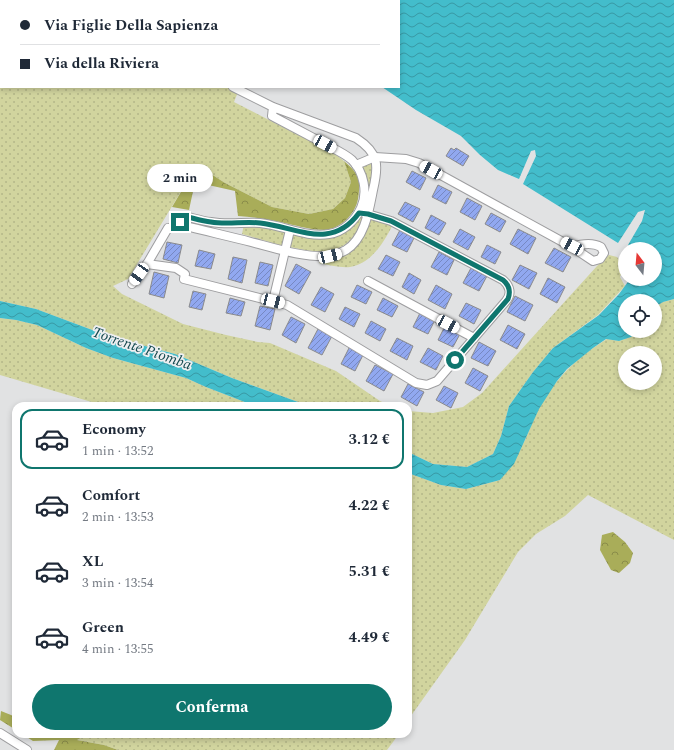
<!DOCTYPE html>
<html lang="it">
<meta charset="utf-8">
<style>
:root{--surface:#fff;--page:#f6f6f7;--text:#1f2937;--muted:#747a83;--line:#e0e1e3;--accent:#0f766e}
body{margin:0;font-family:Spectral,serif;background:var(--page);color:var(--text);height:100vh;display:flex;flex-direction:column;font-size:15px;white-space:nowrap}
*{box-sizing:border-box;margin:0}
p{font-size:13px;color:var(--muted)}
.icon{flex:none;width:22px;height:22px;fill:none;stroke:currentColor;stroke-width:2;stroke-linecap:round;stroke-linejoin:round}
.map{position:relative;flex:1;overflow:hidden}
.side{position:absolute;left:12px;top:402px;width:400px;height:336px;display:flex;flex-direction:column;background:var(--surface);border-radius:12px;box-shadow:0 2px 6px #0003}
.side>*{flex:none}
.banner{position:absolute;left:0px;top:0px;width:400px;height:88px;box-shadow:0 2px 6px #0003;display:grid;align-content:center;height:88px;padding:0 20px;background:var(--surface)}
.needle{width:26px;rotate:344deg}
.fabs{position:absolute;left:618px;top:242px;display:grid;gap:8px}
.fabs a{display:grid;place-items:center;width:44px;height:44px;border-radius:50%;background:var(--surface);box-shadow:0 2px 6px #0003;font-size:20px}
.end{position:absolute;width:18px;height:18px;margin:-9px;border:5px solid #0f766e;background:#fff;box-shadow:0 0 0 2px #fff}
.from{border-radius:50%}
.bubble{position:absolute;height:28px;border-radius:14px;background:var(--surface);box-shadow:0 2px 6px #0003;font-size:13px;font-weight:700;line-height:28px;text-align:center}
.car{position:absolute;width:12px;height:24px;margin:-12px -6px;border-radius:5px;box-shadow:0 0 3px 1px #0007;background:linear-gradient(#fff 24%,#345 0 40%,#fff 0 76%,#345 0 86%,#fff 0)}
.banner b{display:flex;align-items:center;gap:14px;height:38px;font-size:15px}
.banner b+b{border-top:1px solid var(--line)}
.banner i{width:10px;height:10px;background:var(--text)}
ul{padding:7px 0 0;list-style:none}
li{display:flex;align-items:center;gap:12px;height:60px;margin:0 8px 6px;padding:0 12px;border:2px solid transparent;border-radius:12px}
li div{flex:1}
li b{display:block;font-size:15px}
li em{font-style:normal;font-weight:700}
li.active{border-color:var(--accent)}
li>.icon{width:36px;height:36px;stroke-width:1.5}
.cta{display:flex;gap:8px;margin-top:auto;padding:8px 20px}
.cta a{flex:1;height:46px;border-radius:24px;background:var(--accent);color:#fff;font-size:16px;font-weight:700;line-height:46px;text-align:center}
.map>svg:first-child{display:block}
</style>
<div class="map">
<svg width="674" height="750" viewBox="0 0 674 750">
<defs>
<pattern id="grass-dots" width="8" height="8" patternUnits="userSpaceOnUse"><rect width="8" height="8" fill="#d1d49e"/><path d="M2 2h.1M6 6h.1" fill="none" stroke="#b3b688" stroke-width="1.8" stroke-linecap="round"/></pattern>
<pattern id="forest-crowns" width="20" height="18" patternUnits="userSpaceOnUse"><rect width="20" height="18" fill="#a9ad59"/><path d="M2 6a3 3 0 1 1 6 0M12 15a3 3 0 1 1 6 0" fill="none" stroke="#898c49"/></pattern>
<pattern id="water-waves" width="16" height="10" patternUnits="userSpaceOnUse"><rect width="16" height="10" fill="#43bdcb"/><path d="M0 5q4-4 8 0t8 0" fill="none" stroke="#3899a4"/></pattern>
<pattern id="building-hatch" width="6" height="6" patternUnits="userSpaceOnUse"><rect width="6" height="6" fill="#91a8f0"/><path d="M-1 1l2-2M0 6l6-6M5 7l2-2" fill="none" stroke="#7688c2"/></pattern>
</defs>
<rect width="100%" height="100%" fill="#e1e2e3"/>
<g fill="url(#grass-dots)" fill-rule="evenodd">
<polygon points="0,0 213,1 1,1 1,87 240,87 234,102 300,136 327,148 344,161 351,182 345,198 333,209 309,214 272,207 225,183 197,165 128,279 113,286 122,294 183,324 226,335 258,342 270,343 336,371 380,401 391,406 303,406 298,402 232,378 175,354 111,337 36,309 0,301"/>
<polygon points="371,159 373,174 365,205 364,173 361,164"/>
<path d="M360 214 365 215C351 254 327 256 290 247L292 233 326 237Z"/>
<path d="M370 219 393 224C385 241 371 264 350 267 340 268 329 265 319 263L321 261C346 258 365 244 370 219Z"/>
<polygon points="244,224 256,224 288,231 283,246 242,234"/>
<polygon points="609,255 617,257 624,266 620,277 625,286 598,315 553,348 533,372 509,406 501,436 493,454 467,467 433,464 408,452 408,411 433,413 463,407 482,393 597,266"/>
<path d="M674 299V540L588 495 565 516 536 534 518 552 465 640 408 720V473L441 485 466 489 500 480C508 469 517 457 523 444 529 433 533 419 539 408 556 378 577 357 607 339L619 341 631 337 638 331H655V307L663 302ZM625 353H655V383H625Z"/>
<polygon points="0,318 16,320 37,325 86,348 113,358 186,378 206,387 255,406 96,406 95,403 0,375"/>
<polygon points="88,734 399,734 387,750 118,750 104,745 77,740"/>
</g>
<g fill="url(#forest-crowns)">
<path d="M344 161C359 174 361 179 358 199 355 215 340 229 324 230 313 230 303 227 293 225 275 221 257 217 238 216L235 191 195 182 189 210 172 207 197 165 225 183 272 207 309 214 333 209 345 198 351 182Z"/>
<polygon points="613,532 625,542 633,553 630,563 619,573 611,570 600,550 602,535"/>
<polygon points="1,711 16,717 16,730 0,720"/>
<polygon points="22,734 88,734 77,740 104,745 118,750 54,750 59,740 33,741"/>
</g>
<g fill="url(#water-waves)">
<polygon points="269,0 674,0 674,299 663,302 655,307 655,301 625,301 625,331 638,331 631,337 619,341 606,339 593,348 567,369 557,381 539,409 514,464 500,480 466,489 441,485 408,473 408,452 433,464 467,467 493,454 501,436 509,406 533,372 553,348 599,315 619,294 630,279 655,279 655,249 633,249 628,245 642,221 645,210 638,212 618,243 523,184 536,156 535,150 531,151 519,179 498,170 480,155 461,136 416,110 382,87 399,87 399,1"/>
<polygon points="0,301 36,309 111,337 175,354 232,378 298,402 303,406 255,406 206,387 186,378 113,358 86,348 37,325 16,320 0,318"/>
</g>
<g fill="url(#building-hatch)" stroke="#8a8a8c">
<polygon points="451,148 454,150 456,148 469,156 463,166 446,156"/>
<polygon points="412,171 426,178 420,190 406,182"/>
<polygon points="438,185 452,192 446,204 432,197"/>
<polygon points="467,198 482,206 475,220 460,212"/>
<polygon points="405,202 420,209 413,222 398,214"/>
<polygon points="491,213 506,221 500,232 485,224"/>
<polygon points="431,215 446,223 439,235 425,228"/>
<polygon points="460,229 475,237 468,250 453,242"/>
<polygon points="518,229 536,238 528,254 510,244"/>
<polygon points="400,230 414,238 407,252 392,245"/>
<polygon points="167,242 182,245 178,263 163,259"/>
<polygon points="487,245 501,252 495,264 481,257"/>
<polygon points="554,248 571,257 563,272 545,263"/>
<polygon points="199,250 215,254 211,269 195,266"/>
<polygon points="439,252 454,260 447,275 431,267"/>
<polygon points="386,255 400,262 393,276 378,269"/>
<polygon points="233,257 247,260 242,283 228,279"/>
<polygon points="260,262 273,265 268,286 255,283"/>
<polygon points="296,264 311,272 299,294 285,286"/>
<polygon points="520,265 537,273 529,289 512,280"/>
<polygon points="471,268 487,276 479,291 463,283"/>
<polygon points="154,272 169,276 164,298 149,294"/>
<polygon points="409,273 421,280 414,294 402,287"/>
<polygon points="548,278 565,287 557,303 540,294"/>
<polygon points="357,285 372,292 366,304 351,297"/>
<polygon points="436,285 452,294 445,309 428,300"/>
<polygon points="321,287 334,294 325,312 311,305"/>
<polygon points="193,291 206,294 202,310 189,307"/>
<polygon points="515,296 533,305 525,321 507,312"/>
<polygon points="230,298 245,302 241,316 226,313"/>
<polygon points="383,298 398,306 392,317 377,310"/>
<polygon points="466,303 481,310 474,324 459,316"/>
<polygon points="260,306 275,309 270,330 255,326"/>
<polygon points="345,307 360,314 354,327 339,319"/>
<polygon points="420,313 435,320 428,334 413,327"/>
<polygon points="291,317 305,324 296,343 282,335"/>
<polygon points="371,321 386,329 380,341 365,333"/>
<polygon points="508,325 525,334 517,349 500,340"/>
<polygon points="445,326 460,334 453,347 438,340"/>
<polygon points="318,329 332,336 322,355 308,348"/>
<polygon points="397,338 413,346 407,360 390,351"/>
<polygon points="479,342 496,351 488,366 471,358"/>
<polygon points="350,346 364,353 355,371 341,364"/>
<polygon points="428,348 443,356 436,370 420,362"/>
<polygon points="375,365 393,374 384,391 366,381"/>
<polygon points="473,368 488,376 480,391 465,383"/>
<polygon points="408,384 424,392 417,406 401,397"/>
<polygon points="444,386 458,393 451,408 436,400"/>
</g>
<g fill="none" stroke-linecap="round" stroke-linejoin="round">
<g stroke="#9e9ea0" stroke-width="10">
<g id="minor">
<polyline points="60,0 62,1"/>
<path d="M233 87 273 107 356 138C379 153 379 165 373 190 369 210 365 238 346 250 341 253 335 255 329 256 305 258 274 248 251 242 228 236 205 231 182 225L180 223V218L184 216C193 218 202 221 211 222 227 225 244 222 260 223 283 225 306 238 329 234 343 232 355 221 361 208 368 193 364 172 352 160 344 153 332 148 323 143 306 134 289 125 272 116L273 107"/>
<path d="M356 165 375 157 406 159 419 163 572 247 593 261 600 259 604 253 601 247C592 242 581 244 572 247"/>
<path d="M147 264 176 268 185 274 184 279 287 305 416 383 427 385 437 381 506 301C512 294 510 286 503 280L391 221 364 213"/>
<polyline points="368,281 474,338"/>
<polyline points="132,284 147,264 168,228"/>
<polyline points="273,301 290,230"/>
<polyline points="0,733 27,750"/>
</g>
</g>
<use href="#minor" stroke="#fff" stroke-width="8"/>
</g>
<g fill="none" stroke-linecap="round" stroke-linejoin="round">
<path stroke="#0f766e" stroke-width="5" d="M180 222V218L184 216C193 218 202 221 211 222 227 225 244 221 260 223 297 227 331 251 359 213L368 214 391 221 503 280C509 285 511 291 508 299L455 360"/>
</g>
<g text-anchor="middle" stroke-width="3.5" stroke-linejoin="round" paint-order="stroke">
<g font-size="15" font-style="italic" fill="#154a50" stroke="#eeeff1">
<text transform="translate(142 348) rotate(19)" y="5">Torrente Piomba</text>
</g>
</g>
</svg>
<div class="fabs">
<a><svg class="needle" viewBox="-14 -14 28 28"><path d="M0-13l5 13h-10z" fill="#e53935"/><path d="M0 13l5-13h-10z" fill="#747a83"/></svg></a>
<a><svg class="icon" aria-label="locate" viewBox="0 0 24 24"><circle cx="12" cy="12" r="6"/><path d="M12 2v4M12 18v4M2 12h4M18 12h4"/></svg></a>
<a><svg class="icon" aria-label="layers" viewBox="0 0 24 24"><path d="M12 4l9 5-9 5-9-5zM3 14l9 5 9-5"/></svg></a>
</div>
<i class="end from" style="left:455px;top:360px"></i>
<i class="end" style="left:180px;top:222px"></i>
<div class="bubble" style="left:147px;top:164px;width:66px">2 min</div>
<i class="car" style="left:325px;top:144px;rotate:118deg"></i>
<i class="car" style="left:431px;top:170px;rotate:299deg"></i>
<i class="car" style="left:572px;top:246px;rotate:298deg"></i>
<i class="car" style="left:330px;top:256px;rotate:76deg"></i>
<i class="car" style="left:139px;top:274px;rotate:215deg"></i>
<i class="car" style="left:273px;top:301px;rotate:104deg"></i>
<i class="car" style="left:448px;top:324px;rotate:118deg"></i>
<div class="banner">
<b><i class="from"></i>Via Figlie Della Sapienza</b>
<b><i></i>Via della Riviera</b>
</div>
<section class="side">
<ul>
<li class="active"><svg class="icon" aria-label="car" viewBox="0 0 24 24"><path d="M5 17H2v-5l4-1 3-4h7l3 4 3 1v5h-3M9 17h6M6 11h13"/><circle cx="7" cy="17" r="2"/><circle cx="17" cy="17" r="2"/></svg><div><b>Economy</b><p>1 min · 13:52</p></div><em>3.12 €</em></li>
<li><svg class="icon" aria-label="car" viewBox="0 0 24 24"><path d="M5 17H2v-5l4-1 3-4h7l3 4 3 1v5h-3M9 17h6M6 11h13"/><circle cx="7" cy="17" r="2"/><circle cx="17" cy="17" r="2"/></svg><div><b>Comfort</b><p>2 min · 13:53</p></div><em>4.22 €</em></li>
<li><svg class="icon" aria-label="car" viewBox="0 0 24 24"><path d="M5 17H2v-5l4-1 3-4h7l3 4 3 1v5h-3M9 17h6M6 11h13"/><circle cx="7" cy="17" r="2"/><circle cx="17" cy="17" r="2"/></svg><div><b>XL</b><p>3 min · 13:54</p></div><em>5.31 €</em></li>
<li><svg class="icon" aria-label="car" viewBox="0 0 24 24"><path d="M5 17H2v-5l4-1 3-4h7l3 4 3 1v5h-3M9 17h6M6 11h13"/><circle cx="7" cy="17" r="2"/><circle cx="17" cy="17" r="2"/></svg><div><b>Green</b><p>4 min · 13:55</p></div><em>4.49 €</em></li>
</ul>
<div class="cta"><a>Conferma</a></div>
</section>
</div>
